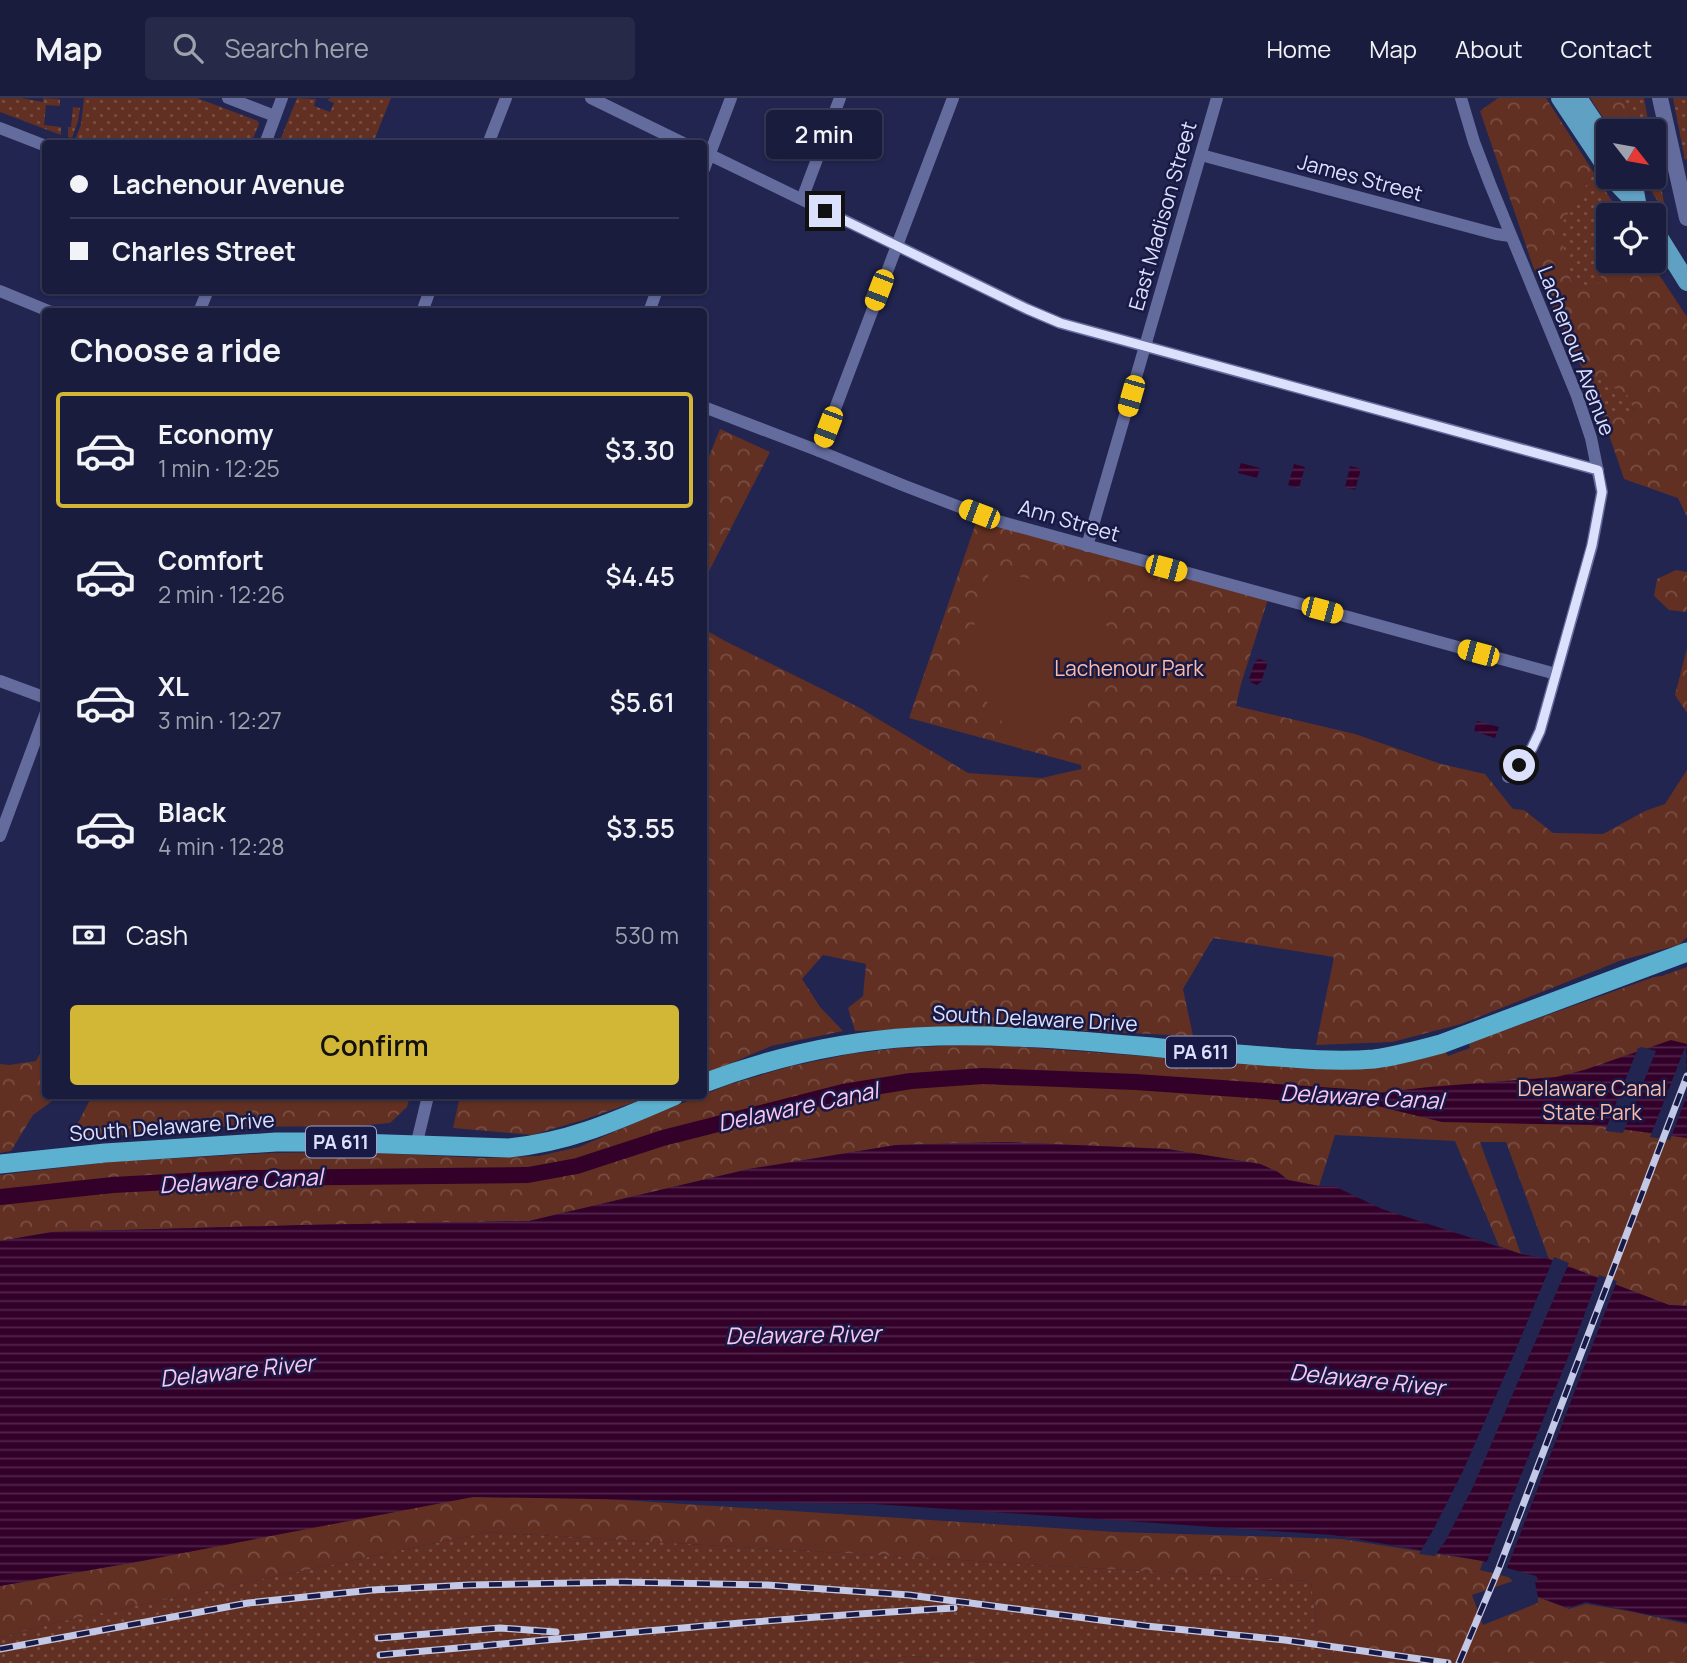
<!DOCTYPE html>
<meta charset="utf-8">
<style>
:root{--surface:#191c3c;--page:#262947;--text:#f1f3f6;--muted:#9fa1af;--line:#373a56;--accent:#d2b736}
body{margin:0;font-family:Manrope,sans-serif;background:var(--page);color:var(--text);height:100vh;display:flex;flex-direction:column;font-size:26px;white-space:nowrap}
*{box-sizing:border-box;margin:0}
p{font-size:23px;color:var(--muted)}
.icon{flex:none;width:38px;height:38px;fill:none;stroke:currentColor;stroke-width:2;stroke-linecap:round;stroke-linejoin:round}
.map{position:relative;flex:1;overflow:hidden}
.panel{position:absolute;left:42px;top:210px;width:665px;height:791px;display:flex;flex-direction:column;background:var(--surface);border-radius:7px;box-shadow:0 2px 5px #0004,0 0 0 2px var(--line)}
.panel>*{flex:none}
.banner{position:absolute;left:42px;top:42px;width:665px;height:154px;border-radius:7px;box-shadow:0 2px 5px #0004,0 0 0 2px var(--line);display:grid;align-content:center;height:154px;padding:0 28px;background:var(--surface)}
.needle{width:46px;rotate:121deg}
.tools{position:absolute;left:1596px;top:21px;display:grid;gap:14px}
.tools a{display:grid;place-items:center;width:70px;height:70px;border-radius:7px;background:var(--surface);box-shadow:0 2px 5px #0004,0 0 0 2px var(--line);font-size:35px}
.end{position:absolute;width:32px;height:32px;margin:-16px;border:9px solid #dbe1fd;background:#111;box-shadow:0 0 0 4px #111}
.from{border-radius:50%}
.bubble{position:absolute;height:49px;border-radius:7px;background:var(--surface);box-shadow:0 2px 5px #0004,0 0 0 2px var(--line);font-size:23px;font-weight:600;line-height:49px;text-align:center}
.car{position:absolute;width:21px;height:42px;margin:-21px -10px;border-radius:9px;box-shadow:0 0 5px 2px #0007;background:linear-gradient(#f5c518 24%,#345 0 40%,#f5c518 0 76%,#345 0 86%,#f5c518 0)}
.banner b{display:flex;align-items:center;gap:24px;height:66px;font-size:26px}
.banner b+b{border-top:2px solid var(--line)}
.banner i{width:18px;height:18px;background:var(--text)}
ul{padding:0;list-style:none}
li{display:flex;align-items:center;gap:21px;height:116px;margin:0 14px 10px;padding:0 14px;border:4px solid transparent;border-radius:7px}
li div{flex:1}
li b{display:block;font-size:26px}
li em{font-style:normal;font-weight:600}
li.selected{border-color:var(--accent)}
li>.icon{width:63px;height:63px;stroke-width:1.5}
h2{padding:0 28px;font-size:32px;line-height:84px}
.pay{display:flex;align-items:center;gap:18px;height:77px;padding:0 28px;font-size:26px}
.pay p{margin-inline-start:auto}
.action{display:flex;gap:14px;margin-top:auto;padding:14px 28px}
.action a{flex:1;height:80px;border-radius:7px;background:var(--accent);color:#111;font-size:28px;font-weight:600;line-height:80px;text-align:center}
header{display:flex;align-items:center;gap:42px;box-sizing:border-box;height:98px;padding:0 35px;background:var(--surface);border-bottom:2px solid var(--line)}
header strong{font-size:33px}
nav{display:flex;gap:38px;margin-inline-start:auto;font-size:24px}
.search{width:490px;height:63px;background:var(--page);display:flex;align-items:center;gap:18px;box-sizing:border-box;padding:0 24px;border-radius:7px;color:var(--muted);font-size:26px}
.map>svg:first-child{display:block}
</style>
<header>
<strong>Map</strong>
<div class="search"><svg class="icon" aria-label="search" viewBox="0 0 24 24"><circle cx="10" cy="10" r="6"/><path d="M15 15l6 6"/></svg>Search here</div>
<nav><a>Home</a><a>Map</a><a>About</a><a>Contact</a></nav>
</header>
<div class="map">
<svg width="1687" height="1565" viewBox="0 0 1687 1565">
<defs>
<pattern id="grass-dots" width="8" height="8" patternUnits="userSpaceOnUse" patternTransform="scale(1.75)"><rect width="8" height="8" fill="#623022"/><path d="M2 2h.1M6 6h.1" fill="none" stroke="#784e43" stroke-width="1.8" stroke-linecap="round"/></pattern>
<pattern id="forest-crowns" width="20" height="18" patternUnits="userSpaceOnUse" patternTransform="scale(1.75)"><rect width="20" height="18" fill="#623022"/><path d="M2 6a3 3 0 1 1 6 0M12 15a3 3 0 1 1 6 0" fill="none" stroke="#784e43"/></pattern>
<pattern id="water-rules" width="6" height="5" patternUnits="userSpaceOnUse" patternTransform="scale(1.75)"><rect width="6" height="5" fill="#33002a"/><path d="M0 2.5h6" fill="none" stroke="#50254a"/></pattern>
</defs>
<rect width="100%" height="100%" fill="#212550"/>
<g fill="url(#grass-dots)">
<polygon points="0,0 21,0 43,4 43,0 60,1 60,8 46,7 44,27 61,29 61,37 0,14"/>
<polygon points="84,0 197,0 258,23 259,26 251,45 85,45 75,42 81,26"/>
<polygon points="297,0 316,1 314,8 330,14 334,5 327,2 331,0 391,0 373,45 279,45"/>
<polygon points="1622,0 1644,0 1650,33 1639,33"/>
<polygon points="1673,0 1687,0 1687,61 1685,62"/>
<polygon points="73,9 80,10 78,23 72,40 68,39 68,29 71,29"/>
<polygon points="1654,49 1666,116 1642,79 1654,79"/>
<polygon points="1594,75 1621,117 1608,117 1608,156 1597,191 1571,183 1558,130"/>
<polygon points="1583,272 1628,297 1634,313 1603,319"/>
<polygon points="488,1434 1311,1483 1319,1546 1335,1565 1045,1565 909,1558 847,1565 0,1565 0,1540 58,1524"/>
</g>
<g fill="url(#forest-crowns)">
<polygon points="1498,0 1546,0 1594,75 1559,130 1571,183 1597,190 1608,156 1608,163 1650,163 1687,219 1687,419 1678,400 1624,381 1603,319 1634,312 1627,297 1583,272 1534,171 1480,13"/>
<polygon points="1590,0 1622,0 1639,33 1612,33"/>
<polygon points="720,331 770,354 704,483 704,371"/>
<polygon points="979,416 1269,498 1241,586 1236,608 1355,636 1441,666 1485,676 1513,711 1524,712 1553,735 1603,736 1645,713 1665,706 1687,672 1687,839 1679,847 1622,862 1461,926 1392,944 1316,947 1334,859 1213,840 1183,891 1193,938 1001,929 855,933 848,910 863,898 866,866 823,857 802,881 820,909 843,933 771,948 704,977 704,531 725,543 860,610 968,675 1042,680 1081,671 1081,667 909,620"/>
<polygon points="1676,472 1687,474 1687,514 1669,512 1654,498 1657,481"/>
<polygon points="1687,550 1687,615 1675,597"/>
<polygon points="1687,869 1687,1208 1669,1207 1549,1161 1506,1044 1480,1044 1521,1156 1499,1148 1455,1043 1335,1037 1319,1088 1288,1082 1278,1074 1260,1066 1167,1051 1005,1044 896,1047 749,1071 529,1123 304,1127 52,1134 0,1143 0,1077 110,1064 271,1055 356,1054 483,1060 539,1058 579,1049 665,1012 728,987 788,969 850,956 899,950 984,946 1235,965 1388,967 1417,962 1446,954 1448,958 1470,950 1469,945 1654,879 1662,878"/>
<polygon points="45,946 46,998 59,998 33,1017 11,1053 0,1055 0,966 9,967 36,963"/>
<polygon points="92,998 410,998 407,1009 390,1025 355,1028 216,1029 69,1042"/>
<polygon points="460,998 652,998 583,1022 532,1037 453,1030"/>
<polygon points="407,1388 1116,1434 1341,1441 1483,1463 1480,1472 1508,1479 1513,1483 1472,1497 1483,1527 1538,1505 1538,1499 1569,1511 1586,1506 1628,1513 1687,1526 1687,1565 1335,1565 1319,1546 1311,1483 488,1434 58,1524 0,1540 0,1488 147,1462"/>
<polygon points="909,1558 1045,1565 847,1565"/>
</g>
<polygon fill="#623022" points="990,472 1106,498 1100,519 1136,567 1024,653 972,584 976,580 961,575"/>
<g fill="url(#water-rules)">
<polygon points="1241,365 1260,370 1257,380 1238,375"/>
<polygon points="1294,366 1305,369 1299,390 1288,387"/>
<polygon points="1350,368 1361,371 1355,392 1345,389"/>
<polygon points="1259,561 1265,563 1267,567 1261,584 1257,587 1252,585 1249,581 1255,563"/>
<polygon points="1477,623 1499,629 1495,640 1474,633"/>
<polygon points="1671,942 1687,946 1687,1040 1591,1027 1442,1024 1341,999 1429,989 1556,979 1584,972"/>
<polygon points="1005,1044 1167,1051 1260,1066 1278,1074 1288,1082 1319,1088 1334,1088 1382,1111 1521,1156 1549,1161 1669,1207 1687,1208 1687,1524 1586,1504 1568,1510 1538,1499 1535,1484 1538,1481 1536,1478 1483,1463 1333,1437 874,1406 473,1399 147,1462 0,1488 0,1143 52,1134 304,1127 529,1123 749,1071 896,1047"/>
</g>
<g fill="#212550">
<polygon points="1686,947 1687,997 1670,1042 1650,1039"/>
<polygon points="1642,949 1656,953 1623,1035 1605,1033 1638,950"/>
<polygon points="1554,1159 1569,1165 1473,1389 1446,1442 1435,1458 1419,1456 1433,1432 1462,1375 1512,1261"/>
<polygon points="1599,1177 1617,1183 1506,1473 1485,1468 1576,1239"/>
</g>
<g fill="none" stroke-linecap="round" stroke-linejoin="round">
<polyline stroke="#33002a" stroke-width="16" points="0,1099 113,1087 244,1080 528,1077 577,1068 663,1040 843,994 911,983 983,978 1136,984 1363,1000"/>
<g stroke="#646c9e" stroke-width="12">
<polyline points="228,0 275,18"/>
<polyline points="591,0 685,46"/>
<polyline points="1461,0 1474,44 1490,86 1577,298 1591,340 1602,394 1592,448 1540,633 1532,650 1508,679"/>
<polyline points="0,30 46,48"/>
<polyline points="265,46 282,0"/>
<polyline points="488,46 506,0"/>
<polyline points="704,54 1027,211 1060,225 1598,372"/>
<polyline points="1201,57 1496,136 1510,138"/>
<polyline points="704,71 731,0"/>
<polyline points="802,101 840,0"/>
<polyline points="0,193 51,214"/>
<polyline points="199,214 208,192"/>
<polyline points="422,214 430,192"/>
<polyline points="649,214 657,192"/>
<polyline points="704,309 819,353 905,388 991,421 1556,576"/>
<polyline points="819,353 953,0"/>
<polyline points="1087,448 1217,0"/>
<polyline points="0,583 46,600"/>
<polyline points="0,738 46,614"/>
<polyline points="416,1048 428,998"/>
</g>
<polyline stroke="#646c9e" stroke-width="16" points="1660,0 1687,120"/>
<g stroke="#5fa0c3" stroke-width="18">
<polyline points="1560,0 1608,72"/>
<polyline points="1578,0 1608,45"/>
<path d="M1612 79C1622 93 1636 102 1645 117"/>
<polyline points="1631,79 1633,82 1637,104"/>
<polyline points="1654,131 1687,184"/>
</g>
<g stroke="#5db1d0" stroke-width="19">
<path d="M704 985C771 960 843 943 915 939 994 935 1073 942 1152 949 1189 953 1226 955 1263 958 1300 961 1337 964 1374 961 1397 958 1419 952 1441 946L1687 854"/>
<path d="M0 1066 105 1055 276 1044H327L509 1050C571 1044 618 1022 674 998"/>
</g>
<g stroke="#c2c8e6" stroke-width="7">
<g id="rail">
<polyline points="378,1540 500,1530 556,1534"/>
<polyline points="0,1551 248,1505 372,1492 469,1487 622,1484 767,1487 909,1497 1146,1528 1285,1542 1448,1565"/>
<path d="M380 1557C571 1540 762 1521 954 1510"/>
<polyline points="1459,1565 1499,1470 1687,978"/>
</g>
</g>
<use href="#rail" stroke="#181a45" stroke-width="4.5" stroke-dasharray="13" stroke-linecap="butt"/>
</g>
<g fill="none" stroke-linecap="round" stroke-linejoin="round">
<polyline stroke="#dbe1fd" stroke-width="9" points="825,113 1027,211 1060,225 1598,372 1602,394 1592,447 1540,633 1532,650 1519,667"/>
</g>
<g text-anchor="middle" stroke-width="5" stroke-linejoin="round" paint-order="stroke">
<g fill="#181a45" stroke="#a0a5c6" stroke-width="2">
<rect x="1166" y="938.5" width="70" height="31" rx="5"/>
<rect x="306" y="1028.5" width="70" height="31" rx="5"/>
</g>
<g font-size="19" font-weight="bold" fill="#dbe1fd">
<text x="1201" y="961">PA 611</text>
<text x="341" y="1051">PA 611</text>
</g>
<g font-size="21" fill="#dbe1fd" stroke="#181a45">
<text transform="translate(1360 80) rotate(15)" y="7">James Street</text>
<text transform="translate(1163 118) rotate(-74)" y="7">East Madison Street</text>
<text transform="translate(1576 253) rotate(69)" y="7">Lachenour Avenue</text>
<text transform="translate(1069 423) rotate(16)" y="7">Ann Street</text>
<text transform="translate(1035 921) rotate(3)" y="7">South Delaware Drive</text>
<text transform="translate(172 1029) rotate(-4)" y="7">South Delaware Drive</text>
</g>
<g font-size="21" fill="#fbbba8" stroke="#181a45">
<text x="1129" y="578">Lachenour Park</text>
<text x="1592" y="998">Delaware Canal<tspan x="1592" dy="24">State Park</tspan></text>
</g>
<g font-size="23" font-style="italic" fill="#fdc6ed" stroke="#181a45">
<text transform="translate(1362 999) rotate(3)" y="8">Delaware Canal</text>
<text transform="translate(798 1009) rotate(-12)" y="8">Delaware Canal</text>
<text transform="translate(241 1083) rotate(-3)" y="8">Delaware Canal</text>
<text transform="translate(803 1237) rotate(-1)" y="8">Delaware River</text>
<text transform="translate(237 1273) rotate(-6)" y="8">Delaware River</text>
<text transform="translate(1367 1282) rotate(6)" y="8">Delaware River</text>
</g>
</g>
</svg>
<div class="tools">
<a><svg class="needle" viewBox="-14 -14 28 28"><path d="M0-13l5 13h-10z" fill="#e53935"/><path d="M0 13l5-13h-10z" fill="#9fa1af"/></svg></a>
<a><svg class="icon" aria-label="locate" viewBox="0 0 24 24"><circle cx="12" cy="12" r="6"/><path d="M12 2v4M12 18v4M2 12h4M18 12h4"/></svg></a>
</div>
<i class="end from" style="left:1519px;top:667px"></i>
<i class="end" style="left:825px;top:113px"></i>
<div class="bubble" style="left:766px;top:12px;width:116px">2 min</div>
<i class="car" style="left:879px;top:192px;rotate:201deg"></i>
<i class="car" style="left:1131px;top:298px;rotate:196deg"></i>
<i class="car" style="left:828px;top:329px;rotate:201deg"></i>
<i class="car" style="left:979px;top:416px;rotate:291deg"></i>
<i class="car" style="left:1166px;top:470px;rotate:105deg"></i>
<i class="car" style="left:1322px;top:512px;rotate:105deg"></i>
<i class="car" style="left:1478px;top:555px;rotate:285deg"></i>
<div class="banner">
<b><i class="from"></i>Lachenour Avenue</b>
<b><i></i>Charles Street</b>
</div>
<section class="panel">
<h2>Choose a ride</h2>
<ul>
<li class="selected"><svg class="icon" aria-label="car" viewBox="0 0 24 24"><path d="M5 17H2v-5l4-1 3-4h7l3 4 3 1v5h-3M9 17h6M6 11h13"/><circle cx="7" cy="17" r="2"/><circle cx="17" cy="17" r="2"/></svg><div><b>Economy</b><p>1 min · 12:25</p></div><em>$3.30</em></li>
<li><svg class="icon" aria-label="car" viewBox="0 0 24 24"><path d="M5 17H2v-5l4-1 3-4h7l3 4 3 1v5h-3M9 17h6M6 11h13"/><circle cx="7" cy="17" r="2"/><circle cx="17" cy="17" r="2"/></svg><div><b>Comfort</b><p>2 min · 12:26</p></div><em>$4.45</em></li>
<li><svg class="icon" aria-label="car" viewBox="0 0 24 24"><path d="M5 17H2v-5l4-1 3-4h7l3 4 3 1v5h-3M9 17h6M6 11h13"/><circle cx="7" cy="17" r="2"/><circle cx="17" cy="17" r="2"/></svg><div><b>XL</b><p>3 min · 12:27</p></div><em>$5.61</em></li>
<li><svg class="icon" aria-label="car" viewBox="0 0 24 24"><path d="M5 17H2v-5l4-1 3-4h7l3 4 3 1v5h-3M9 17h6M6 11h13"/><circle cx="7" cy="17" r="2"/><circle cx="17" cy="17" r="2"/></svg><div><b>Black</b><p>4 min · 12:28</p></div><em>$3.55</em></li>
</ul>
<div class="pay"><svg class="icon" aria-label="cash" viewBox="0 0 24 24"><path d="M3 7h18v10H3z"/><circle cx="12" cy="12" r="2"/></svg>Cash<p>530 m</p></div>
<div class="action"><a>Confirm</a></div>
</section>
</div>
